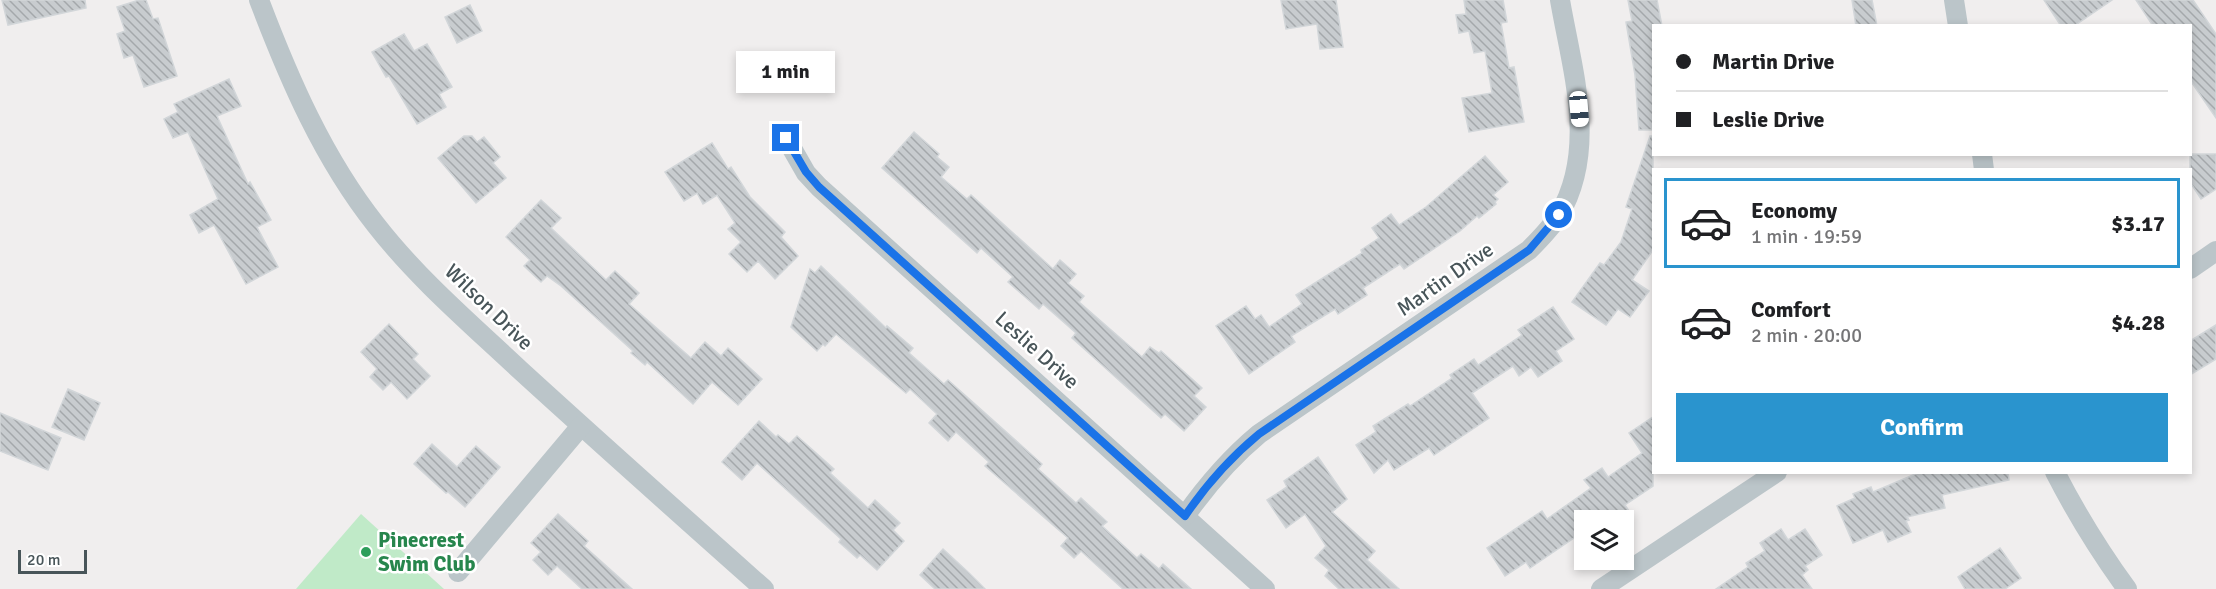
<!DOCTYPE html>
<meta charset="utf-8">
<style>
:root{--surface:#fff;--page:#f6f6f6;--text:#202124;--muted:#757577;--line:#e0e0e0;--accent:#2a94ce}
body{margin:0;font-family:Signika,sans-serif;background:var(--page);color:var(--text);height:100vh;display:flex;flex-direction:column;font-size:22px;white-space:nowrap}
*{box-sizing:border-box;margin:0}
p{font-size:20px;color:var(--muted)}
.icon{flex:none;width:33px;height:33px;fill:none;stroke:currentColor;stroke-width:2;stroke-linecap:round;stroke-linejoin:round}
.map{position:relative;flex:1;overflow:hidden}
.drawer{position:absolute;left:1652px;top:168px;width:540px;height:306px;display:flex;flex-direction:column;background:var(--surface);border-radius:0px;box-shadow:0 3px 9px #0003}
.drawer>*{flex:none}
.hud{position:absolute;left:1652px;top:24px;width:540px;height:132px;border-radius:0px;box-shadow:0 3px 9px #0003;display:grid;align-content:center;height:132px;padding:0 24px;background:var(--surface)}
.fabs{position:absolute;left:1574px;top:510px;display:grid;gap:12px}
.fabs a{display:grid;place-items:center;width:60px;height:60px;border-radius:0px;background:var(--surface);box-shadow:0 3px 9px #0003;font-size:30px}
.scale{position:absolute;left:18px;bottom:15px;width:69px;box-sizing:border-box;padding-left:6px;border:3px solid #485559;border-top:0;font-size:16px;line-height:21px;white-space:nowrap;color:#485559;-webkit-text-stroke:4px #fff;paint-order:stroke}
.end{position:absolute;width:27px;height:27px;margin:-14px;border:8px solid #1a73e8;background:#fff;box-shadow:0 0 0 3px #fff}
.from{border-radius:50%}
.bubble{position:absolute;height:42px;border-radius:0px;background:var(--surface);box-shadow:0 3px 9px #0003;font-size:20px;font-weight:800;line-height:42px;text-align:center}
.car{position:absolute;width:18px;height:36px;margin:-18px -9px;border-radius:8px;box-shadow:0 0 4px 2px #0007;background:linear-gradient(#fff 24%,#345 0 40%,#fff 0 76%,#345 0 86%,#fff 0)}
.hud b{display:flex;align-items:center;gap:21px;height:57px;font-size:22px}
.hud b+b{border-top:2px solid var(--line)}
.hud i{width:15px;height:15px;background:var(--text)}
ul{padding:10px 0 0;list-style:none}
li{display:flex;align-items:center;gap:18px;height:90px;margin:0 12px 9px;padding:0 12px;border:3px solid transparent;border-radius:0px}
li div{flex:1}
li b{display:block;font-size:22px}
li em{font-style:normal;font-weight:800}
li.on{border-color:var(--accent)}
li>.icon{width:54px;height:54px;stroke-width:1.5}
.button{display:flex;gap:12px;margin-top:auto;padding:12px 24px}
.button a{flex:1;height:69px;border-radius:0px;background:var(--accent);color:#fff;font-size:24px;font-weight:800;line-height:69px;text-align:center}
.map>svg:first-child{display:block}
</style>
<div class="map">
<svg width="2216" height="589" viewBox="0 0 2216 589">
<defs>
<pattern id="building-back-hatch" width="6" height="6" patternUnits="userSpaceOnUse" patternTransform="scale(1.5)"><rect width="6" height="6" fill="#c8cccf"/><path d="M-1 5l2 2M0 0l6 6M5-1l2 2" fill="none" stroke="#a4a8ab"/></pattern>
</defs>
<rect width="100%" height="100%" fill="#f0eeee"/>
<polygon fill="#c0eac8" points="361,514 444,589 296,589"/>
<g fill="url(#building-back-hatch)" stroke="#d2d6d9" stroke-width="1.5">
<polygon points="2,0 85,0 86,8 8,25"/>
<polygon points="139,0 146,0 153,19 158,18 177,76 144,87 133,55 124,58 117,34 125,31 117,7"/>
<polygon points="1281,0 1336,0 1343,47 1320,49 1317,24 1286,29"/>
<polygon points="1464,0 1503,0 1507,22 1501,23 1509,68 1514,67 1524,122 1469,132 1462,98 1492,93 1485,51 1474,53 1469,31 1459,33 1456,15 1466,14"/>
<polygon points="1628,0 1657,0 1662,26 1653,26 1653,130 1639,130 1635,75 1626,22 1632,21"/>
<polygon points="1852,0 1872,0 1877,26 1856,26"/>
<polygon points="2044,0 2112,0 2074,26 2061,26"/>
<polygon points="2136,0 2193,0 2216,34 2216,118 2190,80 2190,26 2153,26"/>
<polygon points="470,5 482,31 457,43 445,17"/>
<polygon points="404,34 414,51 427,44 452,87 439,94 446,107 417,124 389,76 386,77 372,52"/>
<polygon points="229,79 241,106 217,116 248,184 250,182 271,220 257,227 278,267 246,284 214,225 199,233 190,215 218,199 188,132 173,138 164,119 178,112 174,104"/>
<polygon points="914,132 939,154 937,157 949,167 941,177 967,199 971,195 1053,269 1060,260 1076,274 1068,283 1084,296 1079,302 1142,357 1150,347 1159,353 1161,351 1202,388 1194,396 1206,407 1184,431 1165,414 1161,418 1072,338 1076,333 1043,304 1039,309 1008,282 1013,277 981,248 977,253 882,168"/>
<polygon points="464,136 472,136 477,142 484,137 500,157 493,163 506,178 476,203 438,158"/>
<polygon points="1650,136 1653,136 1653,250 1632,280 1649,291 1630,317 1618,309 1606,325 1572,302 1600,263 1604,265 1621,242 1632,209 1626,207"/>
<polygon points="712,143 728,169 731,167 750,197 785,232 781,237 798,256 775,279 758,261 747,272 729,254 741,242 728,229 735,223 717,195 703,204 697,193 684,201 665,172"/>
<polygon points="2190,154 2216,154 2216,189 2201,199 2190,182"/>
<polygon points="1485,156 1508,182 1493,195 1498,199 1495,202 1496,204 1479,218 1477,216 1460,231 1404,269 1400,264 1363,288 1367,295 1338,314 1335,309 1291,336 1295,342 1249,374 1216,326 1246,306 1255,319 1261,315 1269,327 1302,304 1296,295 1362,253 1361,250 1379,238 1372,228 1391,214 1399,225 1426,207"/>
<polygon points="541,200 561,218 551,228 606,280 615,271 639,293 629,304 691,358 705,342 721,356 728,348 762,379 738,405 712,382 693,404 647,362 645,365 631,353 633,351 561,286 547,276 541,282 524,266 530,260 506,237"/>
<polygon points="821,266 886,328 887,326 913,348 909,353 944,384 948,380 1042,464 1038,469 1076,503 1081,498 1107,522 1102,526 1137,558 1141,554 1159,569 1163,564 1191,589 1123,589 1081,551 1074,558 1061,546 1068,538 985,466 989,462 956,432 948,441 929,423 937,414 910,389 906,393 836,334 825,346 823,344 817,351 791,327 810,269 815,273"/>
<polygon points="1553,307 1574,339 1556,351 1562,361 1538,377 1531,367 1519,376 1513,366 1472,393 1489,418 1434,455 1429,448 1394,470 1388,460 1374,473 1356,445 1376,432 1373,426 1408,404 1410,406 1452,378 1450,375 1474,359 1478,365 1522,335 1518,330"/>
<polygon points="389,324 418,354 413,359 430,376 407,399 391,382 383,390 370,377 377,369 361,352"/>
<polygon points="2216,325 2216,359 2190,375 2190,341"/>
<polygon points="68,389 100,403 84,440 52,427"/>
<polygon points="0,413 61,438 48,470 0,451"/>
<polygon points="1653,417 1653,486 1625,505 1629,511 1615,520 1584,520 1584,531 1530,568 1526,562 1505,576 1487,548 1542,511 1547,519 1591,488 1584,480 1602,468 1608,477 1642,453 1629,433"/>
<polygon points="759,421 776,437 778,435 789,444 797,436 834,469 830,473 868,508 875,500 900,523 893,530 904,541 877,570 860,555 857,558 839,542 841,539 757,463 742,480 722,462"/>
<polygon points="432,444 457,467 476,446 500,467 465,507 448,492 446,493 414,464"/>
<polygon points="1318,457 1347,499 1332,512 1375,551 1367,560 1399,589 1339,589 1325,576 1329,570 1315,558 1326,546 1305,514 1286,528 1267,500 1287,487 1284,481"/>
<polygon points="1920,472 2008,472 2009,480 1942,495 1945,508 1907,517 1909,520 1906,521 1911,532 1888,542 1883,530 1853,543 1837,506 1855,498 1853,494 1871,487 1873,492"/>
<polygon points="558,514 588,541 584,546 632,589 582,589 557,566 548,575 533,560 541,552 531,543"/>
<polygon points="1781,529 1788,540 1805,529 1822,555 1805,566 1808,570 1802,575 1812,589 1716,589 1748,567 1746,563 1765,551 1760,543"/>
<polygon points="2000,548 2021,578 2005,589 1965,589 1958,577"/>
<polygon points="943,549 969,573 985,589 935,589 920,575"/>
</g>
<g fill="none" stroke-linecap="round" stroke-linejoin="round">
<g stroke="#bbc5c9" stroke-width="20">
<path d="M259 0C289 79 323 158 376 225 418 279 471 324 520 370 601 444 682 516 764 589"/>
<polyline points="1954,0 1958,26"/>
<polyline points="786,138 806,173 819,187 1265,589"/>
<polyline points="1982,154 1984,170"/>
<polyline points="2190,269 2216,251"/>
<path d="M2055 472C2076 513 2100 552 2127 589"/>
<path d="M1185 516C1207 485 1230 458 1259 434L1529 250C1540 239 1551 228 1559 215 1598 149 1572 70 1560 0"/>
<polyline points="458,572 581,426"/>
<polyline points="1601,589 1777,472"/>
</g>
</g>
<g fill="none" stroke-linecap="round" stroke-linejoin="round">
<path stroke="#1a73e8" stroke-width="8" d="M786 138 806 172 819 187 1185 516C1206 485 1230 458 1259 434L1529 250 1559 215"/>
</g>
<circle fill="#2e9e5b" stroke="#fff" stroke-width="2" cx="366" cy="552" r="6"/>
<g text-anchor="middle" stroke-width="5" stroke-linejoin="round" paint-order="stroke">
<g font-size="21" fill="#485559" stroke="#fff">
<text transform="translate(1445 279) rotate(-35)" y="7">Martin Drive</text>
<text transform="translate(489 307) rotate(44)" y="7">Wilson Drive</text>
<text transform="translate(1037 350) rotate(42)" y="7">Leslie Drive</text>
</g>
<g font-size="21" font-weight="bold" fill="#27864d" stroke="#fff" text-anchor="start">
<text x="378" y="547">Pinecrest<tspan x="378" dy="24">Swim Club</tspan></text>
</g>
</g>
</svg>
<div class="fabs">
<a><svg class="icon" aria-label="layers" viewBox="0 0 24 24"><path d="M12 4l9 5-9 5-9-5zM3 14l9 5 9-5"/></svg></a>
</div>
<div class="scale">20 m</div>
<i class="end from" style="left:1559px;top:215px"></i>
<i class="end" style="left:786px;top:138px"></i>
<div class="bubble" style="left:736px;top:51px;width:99px">1 min</div>
<i class="car" style="left:1579px;top:109px;rotate:175deg"></i>
<div class="hud">
<b><i class="from"></i>Martin Drive</b>
<b><i></i>Leslie Drive</b>
</div>
<section class="drawer">
<ul>
<li class="on"><svg class="icon" aria-label="car" viewBox="0 0 24 24"><path d="M5 17H2v-5l4-1 3-4h7l3 4 3 1v5h-3M9 17h6M6 11h13"/><circle cx="7" cy="17" r="2"/><circle cx="17" cy="17" r="2"/></svg><div><b>Economy</b><p>1 min · 19:59</p></div><em>$3.17</em></li>
<li><svg class="icon" aria-label="car" viewBox="0 0 24 24"><path d="M5 17H2v-5l4-1 3-4h7l3 4 3 1v5h-3M9 17h6M6 11h13"/><circle cx="7" cy="17" r="2"/><circle cx="17" cy="17" r="2"/></svg><div><b>Comfort</b><p>2 min · 20:00</p></div><em>$4.28</em></li>
</ul>
<div class="button"><a>Confirm</a></div>
</section>
</div>
